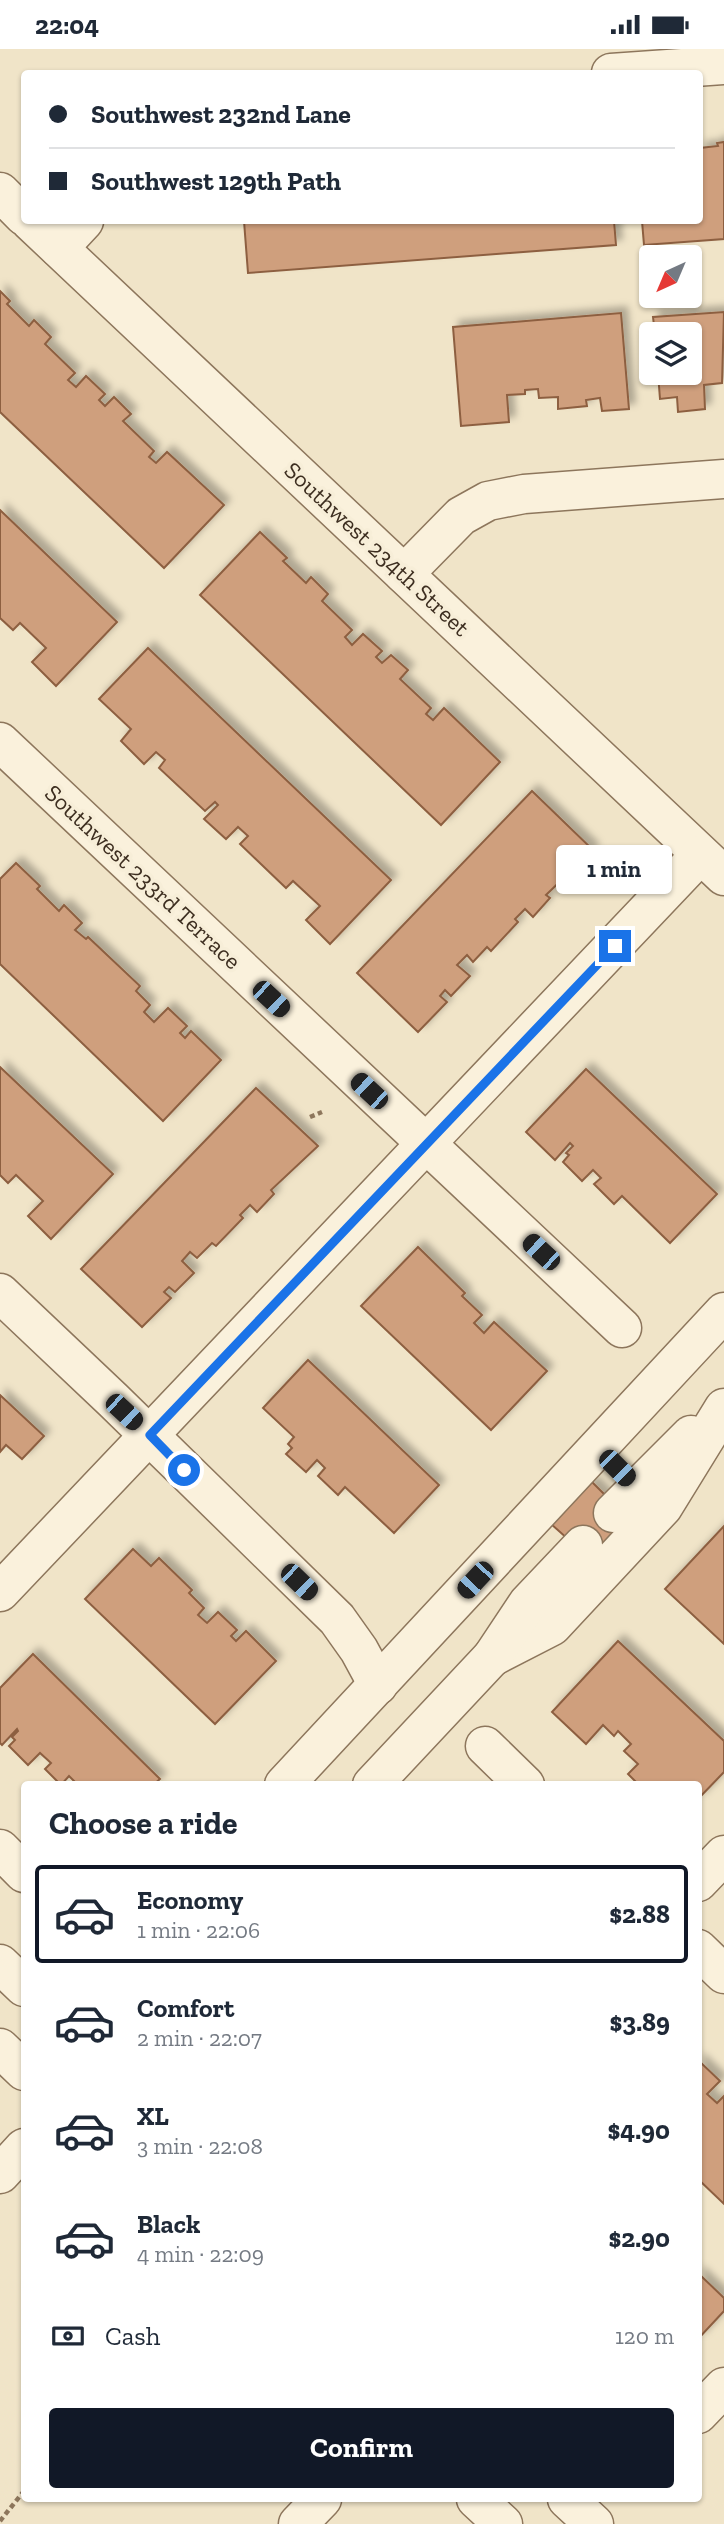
<!DOCTYPE html>
<meta charset="utf-8">
<style>
:root{--surface:#fff;--page:#f2f2f3;--text:#1f2937;--muted:#747a83;--line:#e0e1e3;--accent:#111827}
body{margin:0;font-family:"Zilla Slab",serif;background:var(--page);color:var(--text);height:100vh;display:flex;flex-direction:column;font-size:26px;white-space:nowrap}
*{box-sizing:border-box;margin:0}
p{font-size:23px;color:var(--muted)}
.icon{flex:none;width:38px;height:38px;fill:none;stroke:currentColor;stroke-width:2;stroke-linecap:round;stroke-linejoin:round}
.map{position:relative;flex:1;overflow:hidden}
.drawer{position:absolute;left:21px;top:1732px;width:681px;height:721px;display:flex;flex-direction:column;background:var(--surface);border-radius:7px;box-shadow:0 2px 5px #0004}
.drawer>*{flex:none}
.hud{position:absolute;left:21px;top:21px;width:682px;height:154px;border-radius:7px;box-shadow:0 2px 5px #0004;display:grid;align-content:center;height:154px;padding:0 28px;background:var(--surface)}
.needle{width:46px;rotate:224deg}
.tools{position:absolute;left:639px;top:196px;display:grid;gap:14px}
.tools a{display:grid;place-items:center;width:63px;height:63px;border-radius:7px;background:var(--surface);box-shadow:0 2px 5px #0004;font-size:35px}
.end{position:absolute;width:32px;height:32px;margin:-16px;border:9px solid #1a73e8;background:#fff;box-shadow:0 0 0 4px #fff}
.from{border-radius:50%}
.bubble{position:absolute;height:49px;border-radius:7px;background:var(--surface);box-shadow:0 2px 5px #0004;font-size:23px;font-weight:700;line-height:49px;text-align:center}
.car{position:absolute;width:21px;height:42px;margin:-21px -10px;border-radius:9px;box-shadow:0 0 5px 2px #0007;background:linear-gradient(#222 24%,#8ab4d8 0 40%,#222 0 76%,#8ab4d8 0 86%,#222 0)}
.hud b{display:flex;align-items:center;gap:24px;height:66px;font-size:26px}
.hud b+b{border-top:2px solid var(--line)}
.hud i{width:18px;height:18px;background:var(--text)}
ul{padding:0;list-style:none}
li{display:flex;align-items:center;gap:21px;height:98px;margin:0 14px 10px;padding:0 14px;border:4px solid transparent;border-radius:7px}
li div{flex:1}
li b{display:block;font-size:26px}
li em{font-style:normal;font-weight:700}
li.selected{border-color:var(--accent)}
li>.icon{width:63px;height:63px;stroke-width:1.5}
h2{padding:0 28px;font-size:32px;line-height:84px}
.pay{display:flex;align-items:center;gap:18px;height:77px;padding:0 28px;font-size:26px}
.pay p{margin-inline-start:auto}
.cta{display:flex;gap:14px;margin-top:auto;padding:14px 28px}
.cta a{flex:1;height:80px;border-radius:7px;background:var(--accent);color:#fff;font-size:28px;font-weight:700;line-height:80px;text-align:center}
.status{display:flex;justify-content:space-between;align-items:center;height:49px;padding:0 35px;background:var(--surface);direction:ltr}
.status svg{height:19px;fill:currentColor}
.map>svg:first-child{display:block}
</style>
<div class="status"><b>22:04</b><svg viewBox="0 0 49 12"><path d="M0 12V9h3v3zM5 12V6h3v6zM10 12V3h3v9zM15 12V0h3v12zM26 1h20v11H26zM47 4h2v5h-2z"/></svg></div>
<div class="map">
<svg width="724" height="2475" viewBox="0 0 724 2475">
<defs>
<filter id="shadow"><feDropShadow dx="6" dy="-6" stdDeviation="3.5" flood-color="#0004"/></filter>
</defs>
<rect width="100%" height="100%" fill="#f0e4c8"/>
<g fill="#cf9f7d" stroke="#8d5f41" stroke-width="2" filter="url(#shadow)">
<polygon points="724,93 724,190 644,196 642,172 700,172 700,99 718,97 717,94"/>
<polygon points="244,172 614,172 616,196 248,224"/>
<polygon points="0,242 10,252 7,255 29,277 34,271 51,288 45,295 75,324 68,331 76,338 86,327 105,345 99,351 105,357 114,348 131,365 123,372 154,402 149,408 156,414 167,403 224,456 164,519 0,363"/>
<polygon points="724,263 722,334 704,336 705,360 678,363 677,348 660,350 658,324 690,324 690,285 655,285 653,268"/>
<polygon points="621,264 629,360 602,362 600,349 586,351 587,357 558,360 558,348 539,349 538,340 525,341 525,345 507,346 509,373 461,377 453,278"/>
<polygon points="0,461 117,573 56,637 32,613 46,599 20,574 13,581 0,569"/>
<polygon points="260,483 287,509 283,512 306,534 311,528 328,545 322,552 352,581 345,588 352,596 363,585 382,602 376,608 382,614 391,606 408,621 400,630 431,659 426,665 433,671 444,659 500,713 441,776 200,546"/>
<polygon points="148,599 391,831 330,895 306,871 320,857 293,832 286,839 240,795 248,787 238,778 226,790 204,770 218,756 215,753 205,762 159,719 165,711 156,703 144,715 121,692 131,680 99,650"/>
<polygon points="532,742 593,801 546,846 550,849 533,868 525,860 515,870 518,873 491,902 487,898 473,913 467,906 457,916 470,927 451,947 445,941 440,947 447,953 418,983 357,924"/>
<polygon points="16,814 40,837 37,840 59,862 64,856 82,874 75,881 86,890 88,888 140,937 136,942 150,956 144,963 154,973 168,959 187,977 180,984 185,989 191,982 221,1011 163,1072 0,915 0,830"/>
<polygon points="0,1018 113,1125 51,1190 28,1167 43,1152 16,1126 8,1134 0,1126"/>
<polygon points="586,1020 717,1145 670,1194 622,1147 614,1155 594,1135 601,1129 593,1121 582,1132 563,1113 569,1106 566,1104 573,1097 570,1094 555,1111 526,1083"/>
<polygon points="256,1039 318,1097 271,1141 274,1145 257,1163 250,1156 240,1166 243,1169 216,1197 212,1194 197,1209 190,1203 182,1212 194,1224 175,1243 169,1238 164,1243 171,1249 142,1278 81,1220"/>
<polygon points="418,1198 465,1244 462,1247 482,1266 474,1274 484,1284 494,1273 547,1322 491,1381 361,1257"/>
<polygon points="308,1311 439,1436 394,1484 345,1438 338,1446 318,1427 325,1419 317,1411 306,1423 286,1405 292,1399 288,1395 294,1388 263,1359"/>
<polygon points="0,1346 44,1387 22,1410 6,1396 0,1403"/>
<polygon points="592,1433 607,1448 627,1477 597,1509 569,1491 551,1475"/>
<polygon points="724,1477 724,1595 665,1540"/>
<polygon points="133,1500 151,1517 159,1509 192,1541 189,1544 204,1559 198,1566 207,1574 218,1563 237,1581 231,1587 236,1592 246,1582 276,1612 215,1675 85,1550"/>
<polygon points="618,1592 724,1692 724,1723 698,1750 698,1736 639,1736 628,1725 638,1715 624,1702 631,1695 618,1682 614,1687 603,1676 586,1695 552,1663"/>
<polygon points="33,1605 160,1730 153,1736 78,1736 69,1727 61,1736 45,1720 51,1714 40,1704 28,1716 9,1697 15,1691 12,1688 18,1682 17,1680 2,1696 0,1694 0,1639"/>
<polygon points="698,2011 720,2032 707,2045 717,2054 724,2047 724,2155 698,2130"/>
<polygon points="698,2224 724,2249 724,2262 698,2290"/>
</g>
<g fill="none" stroke-linecap="round" stroke-linejoin="round">
<g stroke="#8d765c" stroke-width="41">
<g id="minor">
<polyline points="611,24 724,16"/>
<polyline points="0,143 24,167"/>
<polyline points="30,172 724,827"/>
<polyline points="59,199 84,172"/>
<polyline points="404,525 461,467 488,452 524,445 724,430"/>
<polyline points="0,693 622,1279"/>
<polyline points="0,1244 113,1351 337,1570 359,1601 378,1636"/>
<polyline points="613,1464 691,1386"/>
<polyline points="0,1543 700,806"/>
<polyline points="492,1608 552,1577 663,1458 724,1359"/>
<polyline points="485,1697 525,1736"/>
<polyline points="284,1736 724,1263"/>
<polyline points="372,1736 492,1608 528,1554 583,1496"/>
<polyline points="0,1800 24,1824"/>
<polyline points="698,1833 724,1806"/>
<polyline points="698,1900 724,1925"/>
<polyline points="0,2125 24,2099"/>
<polyline points="698,2365 724,2338"/>
<polyline points="298,2475 322,2450"/>
</g>
</g>
<g stroke="#8d765c" stroke-width="41">
<g id="tertiary">
<polyline points="0,1915 24,1938"/>
<polyline points="0,1999 24,2022"/>
<polyline points="476,2450 503,2475"/>
<polyline points="567,2450 594,2475"/>
</g>
</g>
<g stroke="#8d765c" stroke-width="4.5" stroke-dasharray="5 3.5" stroke-linecap="butt">
<polyline points="310,1068 322,1063"/>
<polyline points="0,2472 24,2442"/>
</g>
<use href="#minor" stroke="#faf1dc" stroke-width="38"/>
<use href="#tertiary" stroke="#faf1dc" stroke-width="38"/>
</g>
<g fill="none" stroke-linecap="round" stroke-linejoin="round">
<polyline stroke="#1a73e8" stroke-width="9" points="184,1421 150,1386 615,897"/>
</g>
<g text-anchor="middle" stroke-width="7" stroke-linejoin="round" paint-order="stroke">
<g font-size="24" fill="#3d2e20" stroke="#f7eed8">
<text transform="translate(377 500) rotate(43)" y="8">Southwest 234th Street</text>
<text transform="translate(143 828) rotate(43)" y="8">Southwest 233rd Terrace</text>
</g>
</g>
</svg>
<div class="tools">
<a><svg class="needle" viewBox="-14 -14 28 28"><path d="M0-13l5 13h-10z" fill="#e53935"/><path d="M0 13l5-13h-10z" fill="#747a83"/></svg></a>
<a><svg class="icon" aria-label="layers" viewBox="0 0 24 24"><path d="M12 4l9 5-9 5-9-5zM3 14l9 5 9-5"/></svg></a>
</div>
<i class="end from" style="left:184px;top:1421px"></i>
<i class="end" style="left:615px;top:897px"></i>
<div class="bubble" style="left:556px;top:796px;width:116px">1 min</div>
<i class="car" style="left:271px;top:950px;rotate:133deg"></i>
<i class="car" style="left:369px;top:1042px;rotate:313deg"></i>
<i class="car" style="left:541px;top:1203px;rotate:313deg"></i>
<i class="car" style="left:124px;top:1363px;rotate:133deg"></i>
<i class="car" style="left:617px;top:1419px;rotate:135deg"></i>
<i class="car" style="left:475px;top:1531px;rotate:223deg"></i>
<i class="car" style="left:299px;top:1533px;rotate:134deg"></i>
<div class="hud">
<b><i class="from"></i>Southwest 232nd Lane</b>
<b><i></i>Southwest 129th Path</b>
</div>
<section class="drawer">
<h2>Choose a ride</h2>
<ul>
<li class="selected"><svg class="icon" aria-label="car" viewBox="0 0 24 24"><path d="M5 17H2v-5l4-1 3-4h7l3 4 3 1v5h-3M9 17h6M6 11h13"/><circle cx="7" cy="17" r="2"/><circle cx="17" cy="17" r="2"/></svg><div><b>Economy</b><p>1 min · 22:06</p></div><em>$2.88</em></li>
<li><svg class="icon" aria-label="car" viewBox="0 0 24 24"><path d="M5 17H2v-5l4-1 3-4h7l3 4 3 1v5h-3M9 17h6M6 11h13"/><circle cx="7" cy="17" r="2"/><circle cx="17" cy="17" r="2"/></svg><div><b>Comfort</b><p>2 min · 22:07</p></div><em>$3.89</em></li>
<li><svg class="icon" aria-label="car" viewBox="0 0 24 24"><path d="M5 17H2v-5l4-1 3-4h7l3 4 3 1v5h-3M9 17h6M6 11h13"/><circle cx="7" cy="17" r="2"/><circle cx="17" cy="17" r="2"/></svg><div><b>XL</b><p>3 min · 22:08</p></div><em>$4.90</em></li>
<li><svg class="icon" aria-label="car" viewBox="0 0 24 24"><path d="M5 17H2v-5l4-1 3-4h7l3 4 3 1v5h-3M9 17h6M6 11h13"/><circle cx="7" cy="17" r="2"/><circle cx="17" cy="17" r="2"/></svg><div><b>Black</b><p>4 min · 22:09</p></div><em>$2.90</em></li>
</ul>
<div class="pay"><svg class="icon" aria-label="cash" viewBox="0 0 24 24"><path d="M3 7h18v10H3z"/><circle cx="12" cy="12" r="2"/></svg>Cash<p>120 m</p></div>
<div class="cta"><a>Confirm</a></div>
</section>
</div>
